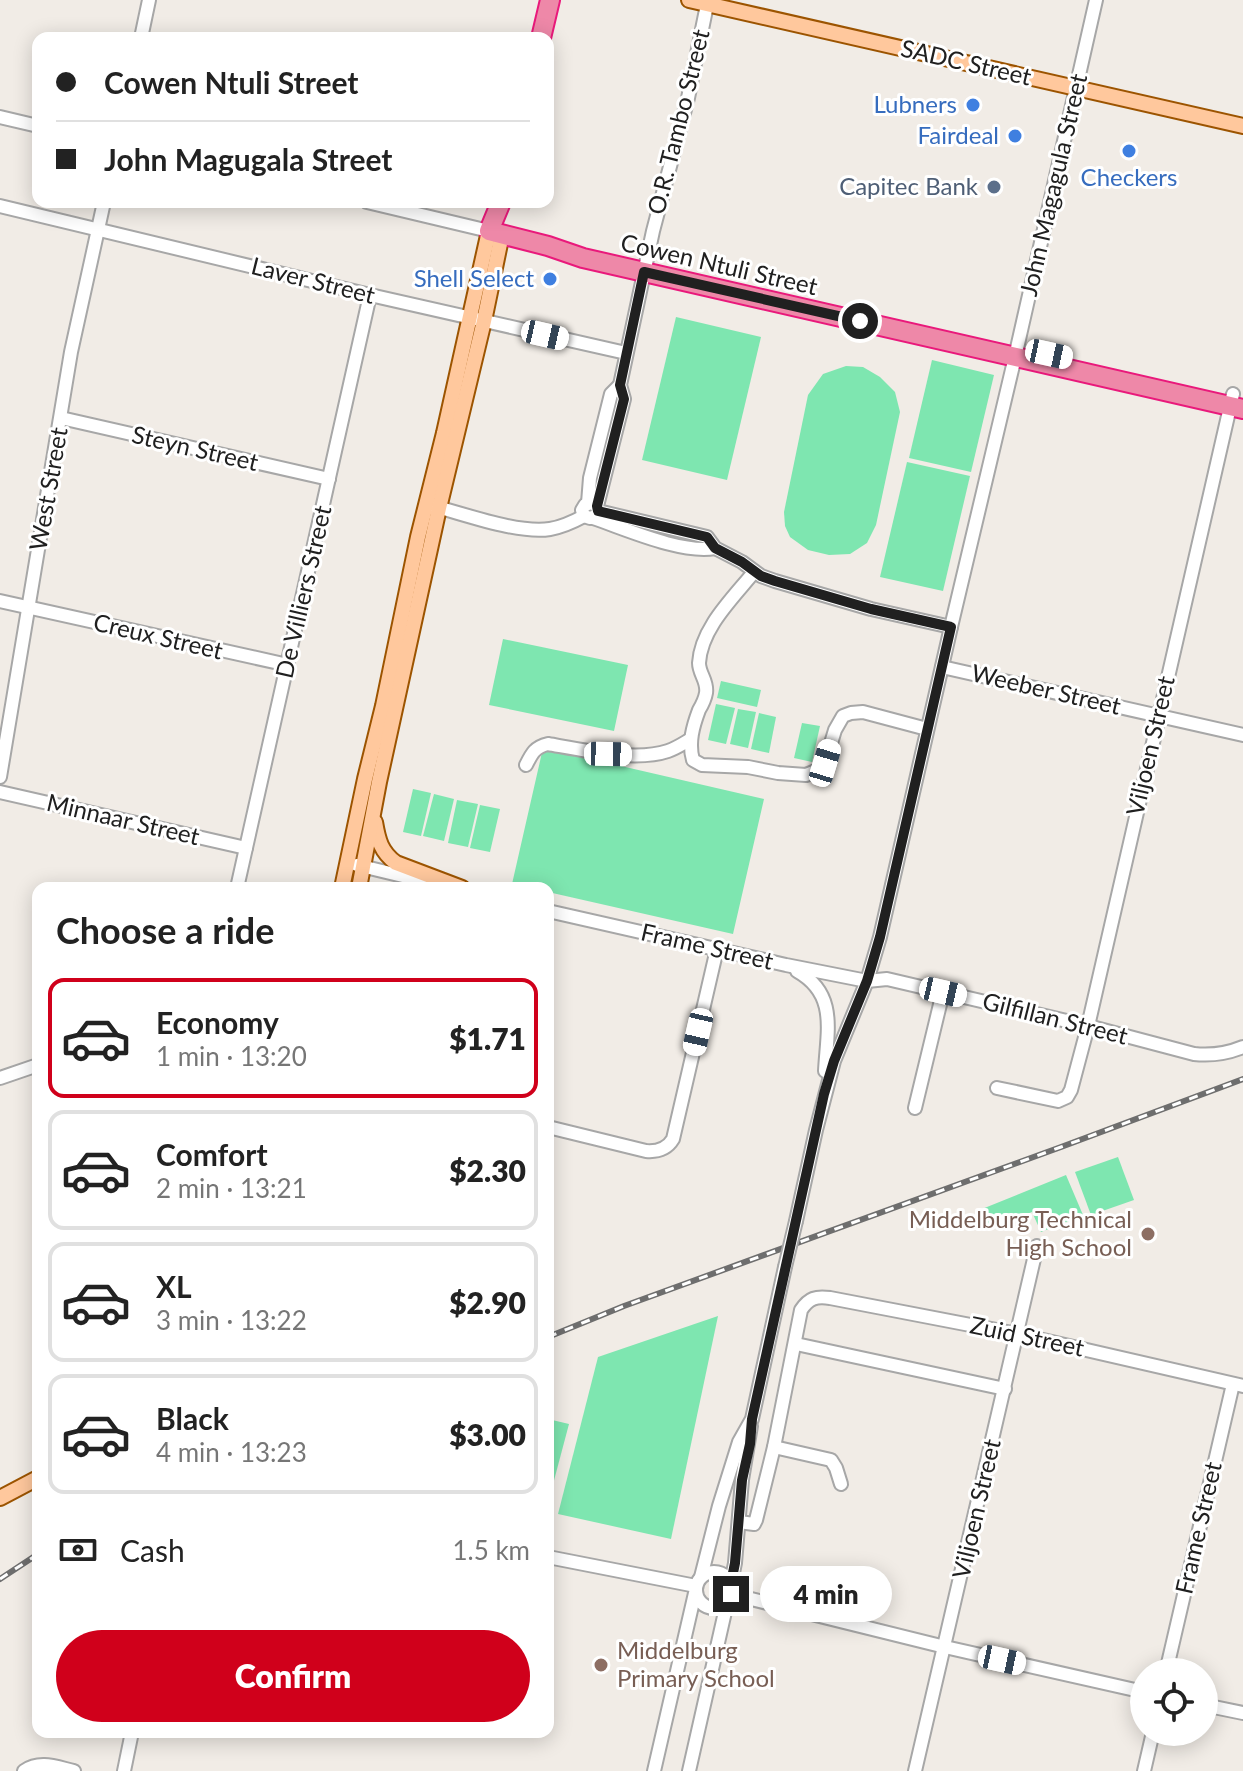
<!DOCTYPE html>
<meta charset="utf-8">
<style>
:root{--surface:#fff;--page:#f6f6f6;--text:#222;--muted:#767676;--line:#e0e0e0;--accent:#d0001b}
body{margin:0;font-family:Lato,sans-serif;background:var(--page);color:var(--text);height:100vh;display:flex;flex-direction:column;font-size:30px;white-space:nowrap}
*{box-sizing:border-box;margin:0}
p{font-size:26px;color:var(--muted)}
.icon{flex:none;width:44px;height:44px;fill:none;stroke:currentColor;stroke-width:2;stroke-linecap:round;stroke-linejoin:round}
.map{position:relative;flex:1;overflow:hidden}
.panel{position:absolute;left:32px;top:882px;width:522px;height:856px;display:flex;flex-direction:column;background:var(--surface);border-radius:16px;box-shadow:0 4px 20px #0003}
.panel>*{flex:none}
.top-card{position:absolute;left:32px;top:32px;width:522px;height:176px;border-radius:16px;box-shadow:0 4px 20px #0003;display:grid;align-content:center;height:176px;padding:0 24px;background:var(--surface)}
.tools{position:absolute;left:1130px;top:1658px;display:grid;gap:16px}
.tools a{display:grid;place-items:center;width:88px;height:88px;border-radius:50%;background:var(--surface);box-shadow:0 4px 20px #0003;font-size:40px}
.end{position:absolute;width:36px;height:36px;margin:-18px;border:10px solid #202020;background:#fff;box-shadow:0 0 0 4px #fff}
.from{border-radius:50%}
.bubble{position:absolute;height:56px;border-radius:28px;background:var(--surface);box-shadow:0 4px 20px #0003;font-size:26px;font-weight:800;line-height:56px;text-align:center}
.car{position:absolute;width:24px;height:48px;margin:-24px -12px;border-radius:10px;box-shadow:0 0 6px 2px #0007;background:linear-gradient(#fff 24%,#345 0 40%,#fff 0 76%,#345 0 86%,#fff 0)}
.top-card b{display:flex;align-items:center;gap:28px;height:76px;font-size:30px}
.top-card b+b{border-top:2px solid var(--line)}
.top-card i{width:20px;height:20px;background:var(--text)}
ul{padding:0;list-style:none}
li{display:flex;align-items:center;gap:24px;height:120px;margin:0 16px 12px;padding:0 8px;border:4px solid var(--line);border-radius:16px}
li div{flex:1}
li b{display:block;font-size:30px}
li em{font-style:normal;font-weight:800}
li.selected{border-color:var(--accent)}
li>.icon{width:72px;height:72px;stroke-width:1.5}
h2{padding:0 24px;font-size:36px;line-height:96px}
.pay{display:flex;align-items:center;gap:20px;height:88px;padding:0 24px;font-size:30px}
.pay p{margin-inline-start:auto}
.action{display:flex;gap:16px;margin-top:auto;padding:16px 24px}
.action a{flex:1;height:92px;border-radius:48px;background:var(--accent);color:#fff;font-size:32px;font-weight:800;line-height:92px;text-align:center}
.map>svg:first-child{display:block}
</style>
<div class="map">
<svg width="1243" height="1771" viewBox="0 0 1243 1771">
<rect width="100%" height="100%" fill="#f1ece6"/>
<g fill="#7ee6b0">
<polygon points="676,317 761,337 727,480 642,460"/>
<polygon points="932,360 994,375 971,472 909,458"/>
<polygon points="846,366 863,367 880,377 895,392 900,412 876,525 867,543 850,554 829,555 808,550 790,537 785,526 784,512 808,395 823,374"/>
<polygon points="907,462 970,476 943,591 880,577"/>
<polygon points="503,639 628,665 614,731 489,705"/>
<polygon points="721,681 761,690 757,707 717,698"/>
<polygon points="716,704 735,708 726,744 708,740"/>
<polygon points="738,709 756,712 748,748 730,744"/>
<polygon points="759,713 776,717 769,753 751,749"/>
<polygon points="802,723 820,726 812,762 794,758"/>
<polygon points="543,748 764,799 733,934 548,892 548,888 530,888 512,884"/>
<polygon points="413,789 431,793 421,836 403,832"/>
<polygon points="434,794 454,799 444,841 423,836"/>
<polygon points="457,800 478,804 468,847 448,843"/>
<polygon points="480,805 500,809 490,852 470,848"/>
<polygon points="1118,1157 1134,1200 1091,1215 1075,1172"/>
<polygon points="1066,1175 1083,1215 1041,1232 1032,1212 990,1229 982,1209"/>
<polygon points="718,1316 671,1539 558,1514 598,1357"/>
<polygon points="548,1419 569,1424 548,1503"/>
</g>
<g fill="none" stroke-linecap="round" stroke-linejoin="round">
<g stroke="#a7a7a7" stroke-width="16">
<g id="minor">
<polyline points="141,38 149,0"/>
<polyline points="0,117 38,126"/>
<polyline points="367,202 489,231"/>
<polyline points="0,206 370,295 626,353"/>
<polyline points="61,418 329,479"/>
<polyline points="588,503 590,478 611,394 620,385"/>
<path d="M433 506C465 514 518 534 550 529 562 527 573 522 584 516"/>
<polyline points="597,506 624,399 620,385 653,231 688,98 708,0"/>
<polyline points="598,511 596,516 590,518 584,516 582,510 585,505 591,503 597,506 598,511 707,537 715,548 742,562 761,576 775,581 871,609 951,627"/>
<path d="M593 518C626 529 681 554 715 548"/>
<path d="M754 572C733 598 701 628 699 663 699 674 708 681 706 693 705 699 702 705 699 710 693 726 688 743 693 760L702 765 748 767 778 773 806 775 818 770 825 763 835 730 843 716 851 713 863 712 927 729"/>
<polyline points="0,601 288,665"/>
<polyline points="942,667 1243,735"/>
<path d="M526 765C532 753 535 747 548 744 582 750 636 762 668 751 677 748 684 743 691 739"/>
<polyline points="0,777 71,352 104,202"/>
<polyline points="0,792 246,848"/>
<polyline points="357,865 436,884"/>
<polyline points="237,888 370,295"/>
<path d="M548 911 786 965 867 981 887 979 1088 1026 1194 1054C1212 1056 1226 1054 1243 1047"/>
<path d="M797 971C838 994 827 1031 825 1071"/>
<polyline points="0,1078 38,1065"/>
<polyline points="997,1088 1058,1101 1067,1097 1071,1090 1088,1026 1233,394"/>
<polyline points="915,1108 943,992"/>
<path d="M548 1127 646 1151C658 1152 667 1149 673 1139L717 949"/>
<polyline points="796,1221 816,1130 834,1061 867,981 880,937 951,627 1015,357 1096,0"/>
<polyline points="796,1344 1005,1389"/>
<polyline points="774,1447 831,1460 836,1468 841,1484"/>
<path d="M739 1522 754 1524 756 1520 774 1447 801 1310C809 1298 816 1296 830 1298L1017 1334 1243 1386"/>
<polyline points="548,1557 696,1586"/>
<circle cx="714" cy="1590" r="18"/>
<polyline points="701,1577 719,1506 739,1442 752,1419 785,1267"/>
<polyline points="731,1583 735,1563 742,1480 751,1426"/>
<polyline points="731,1594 945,1647 1144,1692"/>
<polyline points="1166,1672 1233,1384"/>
<polyline points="1204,1705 1243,1713"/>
<path d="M24 1771C40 1760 56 1767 74 1771"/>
<polyline points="124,1771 132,1732"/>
<polyline points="654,1771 695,1593"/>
<polyline points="689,1771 727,1603"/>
<polyline points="915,1771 1037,1246"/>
<polyline points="1144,1771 1153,1732"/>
</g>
</g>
<g stroke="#9c5400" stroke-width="18">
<g id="major">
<polyline points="689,0 1243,126"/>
<path d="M375 822C378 840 381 852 396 863L462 888"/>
<polyline points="342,888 365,779 383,706 418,537 444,433 489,231"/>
<polyline points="359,888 379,782 439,508 484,321 502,234"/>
<polyline points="0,1498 36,1479"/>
</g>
</g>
<g stroke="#e9197b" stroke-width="22">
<g id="highway">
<polyline points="541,38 550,0"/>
<polyline points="501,202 489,231 548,246 583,258 1243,409"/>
</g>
</g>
<use href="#minor" stroke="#fff" stroke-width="12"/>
<use href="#major" stroke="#ffc89d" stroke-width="14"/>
<use href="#highway" stroke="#ee88a8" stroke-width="18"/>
<g stroke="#6e6e6e" stroke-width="6">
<g id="rail">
<polyline points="548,1337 624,1306 1061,1147 1243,1079"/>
<polyline points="0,1579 38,1554"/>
</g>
</g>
<use href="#rail" stroke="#fff" stroke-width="3" stroke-dasharray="9" stroke-linecap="butt"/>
<g stroke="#a7a7a7" stroke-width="16" stroke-linecap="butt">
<polyline id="minor-bridge" points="785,1267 796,1221"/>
</g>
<use href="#minor-bridge" stroke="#fff" stroke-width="12"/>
</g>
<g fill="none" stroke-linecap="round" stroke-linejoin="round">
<polyline stroke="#202020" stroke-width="10" points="731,1594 731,1583 735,1563 742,1480 750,1444 752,1419 824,1094 834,1061 867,981 880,937 951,627 871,609 775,581 761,576 742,562 715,548 707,537 598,511 597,506 624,399 620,385 644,272 860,321"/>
</g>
<g fill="#3f7fe0" stroke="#fff" stroke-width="3">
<circle cx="973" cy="105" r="8"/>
<circle cx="1015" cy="136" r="8"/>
<circle cx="1129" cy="151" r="8"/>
<circle cx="550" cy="279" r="8"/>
</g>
<circle fill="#5c6f8a" stroke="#fff" stroke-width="3" cx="994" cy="187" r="8"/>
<g fill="#8d6e63" stroke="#fff" stroke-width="3">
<circle cx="1148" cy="1234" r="8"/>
<circle cx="601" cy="1665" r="8"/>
</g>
<g text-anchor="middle" stroke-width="6" stroke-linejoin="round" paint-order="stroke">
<g font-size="24" fill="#202020" stroke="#fff">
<text transform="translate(966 63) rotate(13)" y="8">SADC Street</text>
<text transform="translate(679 122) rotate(-76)" y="8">O.R. Tambo Street</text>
<text transform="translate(1054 185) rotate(-77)" y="8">John Magagula Street</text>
<text transform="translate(719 265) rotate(13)" y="8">Cowen Ntuli Street</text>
<text transform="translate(313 281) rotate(14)" y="8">Laver Street</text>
<text transform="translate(195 449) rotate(13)" y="8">Steyn Street</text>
<text transform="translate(49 489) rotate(-80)" y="8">West Street</text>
<text transform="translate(304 592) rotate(-77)" y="8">De Villiers Street</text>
<text transform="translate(158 637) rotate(13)" y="8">Creux Street</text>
<text transform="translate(1046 690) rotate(13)" y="8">Weeber Street</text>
<text transform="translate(1151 746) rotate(-77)" y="8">Viljoen Street</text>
<text transform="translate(123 820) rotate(13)" y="8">Minnaar Street</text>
<text transform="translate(707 947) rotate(13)" y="8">Frame Street</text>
<text transform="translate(1055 1019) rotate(14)" y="8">Gilfillan Street</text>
<text transform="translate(1027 1337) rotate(12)" y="8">Zuid Street</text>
<text transform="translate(977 1509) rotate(-77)" y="8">Viljoen Street</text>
<text transform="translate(1199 1528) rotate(-77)" y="8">Frame Street</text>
</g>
<g font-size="24" fill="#366cbe" stroke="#fff" text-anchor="end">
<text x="957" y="113">Lubners</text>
<text x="999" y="144">Fairdeal</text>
<text x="1129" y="186" text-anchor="middle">Checkers</text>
<text x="534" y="287">Shell Select</text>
</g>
<g font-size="24" fill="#4e5e75" stroke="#fff" text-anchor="end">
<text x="978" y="195">Capitec Bank</text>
</g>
<g font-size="24" fill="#785e54" stroke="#fff" text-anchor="end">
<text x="1132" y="1228">Middelburg Technical<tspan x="1132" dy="28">High School</tspan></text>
<text x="617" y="1659" text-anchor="start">Middelburg<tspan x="617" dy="28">Primary School</tspan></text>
</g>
</g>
</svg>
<div class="tools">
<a><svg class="icon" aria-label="locate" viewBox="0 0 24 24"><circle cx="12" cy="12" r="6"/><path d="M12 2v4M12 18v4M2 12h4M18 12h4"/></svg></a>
</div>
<i class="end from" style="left:860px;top:321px"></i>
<i class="end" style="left:731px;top:1594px"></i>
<div class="bubble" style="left:760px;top:1566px;width:132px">4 min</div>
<i class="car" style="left:545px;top:335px;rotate:103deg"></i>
<i class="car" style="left:1049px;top:354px;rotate:102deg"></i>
<i class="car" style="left:608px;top:754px;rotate:91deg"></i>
<i class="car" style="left:825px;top:763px;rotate:17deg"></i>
<i class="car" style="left:943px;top:992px;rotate:103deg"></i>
<i class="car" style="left:698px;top:1032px;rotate:193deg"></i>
<i class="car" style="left:1002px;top:1660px;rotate:102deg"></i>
<div class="top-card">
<b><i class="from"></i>Cowen Ntuli Street</b>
<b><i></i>John Magugala Street</b>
</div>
<section class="panel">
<h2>Choose a ride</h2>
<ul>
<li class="selected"><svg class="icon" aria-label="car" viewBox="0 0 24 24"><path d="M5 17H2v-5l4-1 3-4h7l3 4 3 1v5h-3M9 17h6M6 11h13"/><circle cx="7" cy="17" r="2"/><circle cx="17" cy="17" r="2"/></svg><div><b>Economy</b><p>1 min · 13:20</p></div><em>$1.71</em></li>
<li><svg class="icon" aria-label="car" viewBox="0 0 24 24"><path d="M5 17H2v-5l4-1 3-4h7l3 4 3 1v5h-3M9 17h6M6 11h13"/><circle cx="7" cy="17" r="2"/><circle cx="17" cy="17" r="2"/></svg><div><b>Comfort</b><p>2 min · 13:21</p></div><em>$2.30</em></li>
<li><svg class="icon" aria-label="car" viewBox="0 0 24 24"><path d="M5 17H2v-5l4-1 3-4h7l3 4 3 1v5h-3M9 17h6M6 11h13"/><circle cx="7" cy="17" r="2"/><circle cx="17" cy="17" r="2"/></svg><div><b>XL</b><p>3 min · 13:22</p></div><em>$2.90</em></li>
<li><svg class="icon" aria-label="car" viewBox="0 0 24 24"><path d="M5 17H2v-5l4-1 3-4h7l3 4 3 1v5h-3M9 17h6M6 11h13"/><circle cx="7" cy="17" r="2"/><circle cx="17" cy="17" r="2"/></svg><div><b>Black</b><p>4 min · 13:23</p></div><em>$3.00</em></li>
</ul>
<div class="pay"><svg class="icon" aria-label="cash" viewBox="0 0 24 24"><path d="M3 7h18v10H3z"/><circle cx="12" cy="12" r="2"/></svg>Cash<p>1.5 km</p></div>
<div class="action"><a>Confirm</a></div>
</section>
</div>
